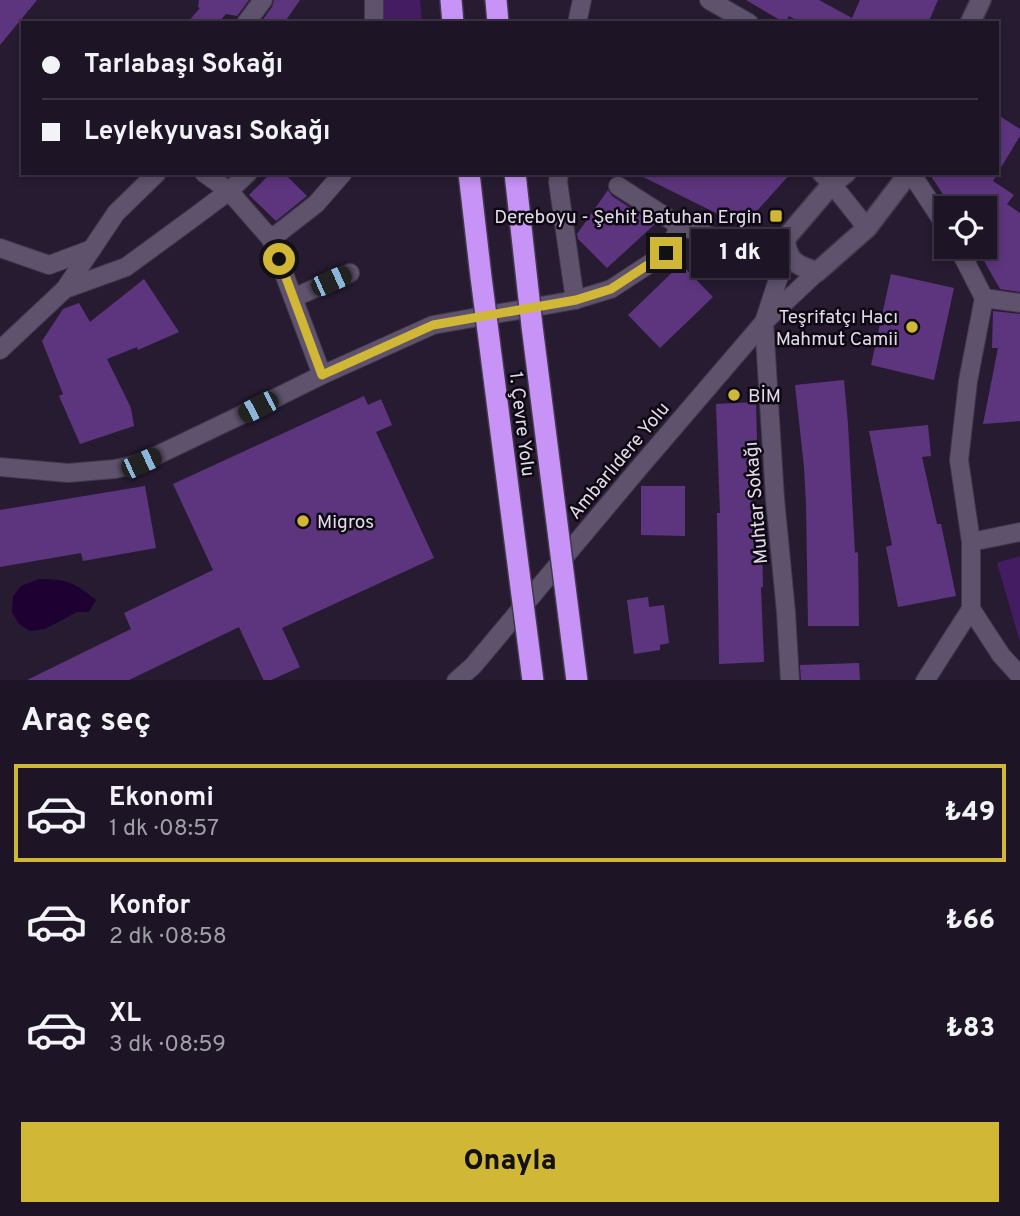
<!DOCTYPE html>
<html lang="tr">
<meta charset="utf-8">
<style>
:root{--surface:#1d1426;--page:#251d2e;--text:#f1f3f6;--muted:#a09ea7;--line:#3b3343;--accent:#d1b736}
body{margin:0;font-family:Overpass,sans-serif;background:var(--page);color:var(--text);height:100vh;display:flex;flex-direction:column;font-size:26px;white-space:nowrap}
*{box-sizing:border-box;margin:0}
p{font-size:23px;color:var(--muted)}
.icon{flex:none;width:38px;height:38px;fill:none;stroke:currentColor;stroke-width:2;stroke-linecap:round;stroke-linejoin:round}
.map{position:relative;height:680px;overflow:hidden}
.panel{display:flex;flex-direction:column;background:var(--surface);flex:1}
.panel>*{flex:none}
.guide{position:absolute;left:21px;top:21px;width:978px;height:154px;border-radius:0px;box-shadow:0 4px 10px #0003,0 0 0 2px var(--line);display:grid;align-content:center;height:154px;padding:0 21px;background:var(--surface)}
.controls{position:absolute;left:934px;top:196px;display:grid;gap:14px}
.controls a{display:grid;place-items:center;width:63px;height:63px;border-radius:0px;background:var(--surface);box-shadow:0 4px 10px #0003,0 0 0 2px var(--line);font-size:35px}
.end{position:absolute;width:32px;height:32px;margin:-16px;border:9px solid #d1b736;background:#111;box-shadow:0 0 0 4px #111}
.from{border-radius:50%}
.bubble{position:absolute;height:49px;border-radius:0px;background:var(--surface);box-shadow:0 4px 10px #0003,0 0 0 2px var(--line);font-size:23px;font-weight:800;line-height:49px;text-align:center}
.car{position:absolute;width:21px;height:42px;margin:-21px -10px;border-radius:9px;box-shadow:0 0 5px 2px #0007;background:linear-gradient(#222 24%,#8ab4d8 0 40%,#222 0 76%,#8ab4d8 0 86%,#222 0)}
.guide b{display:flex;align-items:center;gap:24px;height:66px;font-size:26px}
.guide b+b{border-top:2px solid var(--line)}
.guide i{width:18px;height:18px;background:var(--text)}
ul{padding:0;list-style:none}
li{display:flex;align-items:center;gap:21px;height:98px;margin:0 14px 10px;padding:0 7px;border:4px solid transparent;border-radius:0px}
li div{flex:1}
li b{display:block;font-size:26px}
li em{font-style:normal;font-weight:800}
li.active{border-color:var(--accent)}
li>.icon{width:63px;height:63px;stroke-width:1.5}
h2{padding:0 21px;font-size:32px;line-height:84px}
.primary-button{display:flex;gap:14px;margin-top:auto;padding:14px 21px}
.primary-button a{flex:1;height:80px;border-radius:0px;background:var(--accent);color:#111;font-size:28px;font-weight:800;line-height:80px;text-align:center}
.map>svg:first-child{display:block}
</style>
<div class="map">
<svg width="1020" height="681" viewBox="0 0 1020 681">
<rect width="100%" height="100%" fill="#271b32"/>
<g fill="#441c62">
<polygon points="381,0 420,0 422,23 382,23"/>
<polygon points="1020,556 1020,642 997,563"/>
</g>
<path fill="#1e0032" d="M39 579C67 579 74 582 96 600L89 612H77L45 629 30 631 19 624 12 612 13 596 21 586Z"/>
<g fill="#5d357e">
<polygon points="0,0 37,0 0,45"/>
<polygon points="199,0 249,0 237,16 226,14 218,23 187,23 200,8 198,7"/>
<polygon points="274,0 300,0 284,23 261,22 272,7"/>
<polygon points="746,0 819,0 852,18 860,0 938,0 928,23 801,23 789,16 785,23"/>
<polygon points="998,115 1020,129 1020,136 993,181 1014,195 1007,204 1020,213 1020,292 1000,289 976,247 985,247 985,208 952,208 929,173 998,173"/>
<polygon points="271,173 284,173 307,196 276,221 249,195"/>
<polygon points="635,173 791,173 746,223 722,216"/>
<polygon points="608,190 612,196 655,224 607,268 578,239 577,234"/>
<polygon points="681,264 713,297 660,348 628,315"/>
<polygon points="891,274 954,288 934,380 871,365"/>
<polygon points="144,279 179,332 138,350 137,347 107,359 131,408 134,426 80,444 59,396 63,394 42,341 63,309 79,303 90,322"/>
<polygon points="993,311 1020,314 1020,421 983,424 998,348 992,348"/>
<polygon points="844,380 848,424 855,553 858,552 859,626 808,626 806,504 804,467 795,385"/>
<polygon points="364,396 368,405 381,399 392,425 376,432 434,558 282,628 300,667 269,681 264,681 239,627 127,681 25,681 131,629 124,613 213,570 173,484"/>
<polygon points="756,402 758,487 752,488 754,543 762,543 763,587 761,587 764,662 719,664 717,513 720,513 716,404"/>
<polygon points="928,425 931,456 922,457 937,524 941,524 956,596 898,607 886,547 892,545 869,431"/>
<polygon points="145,486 156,548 83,561 81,553 0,567 0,510"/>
<polygon points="641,486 685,486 685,536 641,535"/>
<polygon points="648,597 649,607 664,605 669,643 660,645 660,650 634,654 627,600"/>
<polygon points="859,663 860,681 801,681 800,665"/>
</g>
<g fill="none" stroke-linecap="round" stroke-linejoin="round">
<g stroke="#42384b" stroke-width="20">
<g id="minor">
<polyline points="709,0 749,23"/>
<polyline points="246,23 263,0"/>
<polyline points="374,23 374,0"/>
<polyline points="577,23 582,0"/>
<polyline points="204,173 229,191 271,239 316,204 343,173"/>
<polyline points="559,173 558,182 575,300"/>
<polyline points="821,173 832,184 867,228"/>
<polyline points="911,173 947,228"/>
<polyline points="618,186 680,226 742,246 785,239"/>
<polyline points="271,239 322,375"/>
<polyline points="958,247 984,298 968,381 959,460 971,542 971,609"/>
<polyline points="0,248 49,265 92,249"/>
<polyline points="787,252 764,322 775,499 786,612 790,681"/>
<polyline points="65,289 116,213 157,173"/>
<polyline points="293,298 350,273"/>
<polyline points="984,298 1020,303"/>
<polyline points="0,350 65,289 126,267 197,215 229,191 248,173"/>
<polyline points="0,467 68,473 115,469 141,463 237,417 322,375 433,325 575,300 611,289 666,253 680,226"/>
<polyline points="971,542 1020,532"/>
<polyline points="971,609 1001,655 1020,676"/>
<polyline points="456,681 473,666 639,468 764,322 817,272"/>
<polyline points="925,681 971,609"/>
</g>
</g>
<g stroke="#42384b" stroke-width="22">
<g id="secondary">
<polyline points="970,23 981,0"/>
<path d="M846 173 832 184 785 239C788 263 797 265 817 272L867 228 909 173"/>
</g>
</g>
<g stroke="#42384b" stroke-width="24">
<g id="motorway">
<polyline points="451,0 453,23"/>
<polyline points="496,0 498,23"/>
</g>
</g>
<use href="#minor" stroke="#5f526d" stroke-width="18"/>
<use href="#secondary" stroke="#5f526d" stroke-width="19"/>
<use href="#motorway" stroke="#c793f6" stroke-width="21"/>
<g stroke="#42384b" stroke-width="24" stroke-linecap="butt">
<g id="motorway-bridge">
<polyline points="469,173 481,277 533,681"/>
<polyline points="515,173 532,326 577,681"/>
</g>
</g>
<use href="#motorway-bridge" stroke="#c793f6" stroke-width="21"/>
</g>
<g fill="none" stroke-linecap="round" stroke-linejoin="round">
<polyline stroke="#d1b736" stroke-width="9" points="279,259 322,375 433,325 576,300 611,289 666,253"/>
</g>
<g fill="#d1b736" stroke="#0d0812" stroke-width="2.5">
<rect x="769" y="209" width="14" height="14" rx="3.5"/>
<circle cx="912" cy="327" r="7"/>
<circle cx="734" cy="395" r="7"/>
<circle cx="303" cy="521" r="7"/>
</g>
<g text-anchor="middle" stroke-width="5" stroke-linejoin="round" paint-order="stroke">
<g font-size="19" fill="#e2daea" stroke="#0d0812" text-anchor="end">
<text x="762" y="223">Dereboyu - Şehit Batuhan Ergin</text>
<text x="898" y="323">Teşrifatçı Hacı<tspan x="898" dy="22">Mahmut Camii</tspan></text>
<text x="748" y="402" text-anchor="start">BİM</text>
<text x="317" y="528" text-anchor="start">Migros</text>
</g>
<g font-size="19" fill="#e2daea" stroke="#0d0812">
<text transform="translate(523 424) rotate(83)" y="7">1. Çevre Yolu</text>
<text transform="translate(618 460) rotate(-50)" y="7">Ambarlıdere Yolu</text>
<text transform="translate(755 503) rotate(-95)" y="7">Muhtar Sokağı</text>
</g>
</g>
</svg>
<div class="controls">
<a><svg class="icon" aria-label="locate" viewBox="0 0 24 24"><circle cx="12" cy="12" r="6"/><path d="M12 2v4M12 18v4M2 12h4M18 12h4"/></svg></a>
</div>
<i class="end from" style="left:279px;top:259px"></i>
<i class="end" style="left:666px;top:253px"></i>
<div class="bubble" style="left:691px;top:229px;width:98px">1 dk</div>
<i class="car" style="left:331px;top:281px;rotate:66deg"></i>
<i class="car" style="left:258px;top:407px;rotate:243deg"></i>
<i class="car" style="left:141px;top:463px;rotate:65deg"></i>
<div class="guide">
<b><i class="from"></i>Tarlabaşı Sokağı</b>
<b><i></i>Leylekyuvası Sokağı</b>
</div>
</div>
<section class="panel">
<h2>Araç seç</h2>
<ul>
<li class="active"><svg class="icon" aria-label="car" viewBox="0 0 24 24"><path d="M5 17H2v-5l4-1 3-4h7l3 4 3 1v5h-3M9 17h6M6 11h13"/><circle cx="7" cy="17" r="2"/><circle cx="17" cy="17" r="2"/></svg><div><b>Ekonomi</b><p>1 dk · 08:57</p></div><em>₺49</em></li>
<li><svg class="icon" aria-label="car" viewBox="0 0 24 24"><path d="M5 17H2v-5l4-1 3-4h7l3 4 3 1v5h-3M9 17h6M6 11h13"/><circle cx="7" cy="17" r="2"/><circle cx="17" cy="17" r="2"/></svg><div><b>Konfor</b><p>2 dk · 08:58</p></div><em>₺66</em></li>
<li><svg class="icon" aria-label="car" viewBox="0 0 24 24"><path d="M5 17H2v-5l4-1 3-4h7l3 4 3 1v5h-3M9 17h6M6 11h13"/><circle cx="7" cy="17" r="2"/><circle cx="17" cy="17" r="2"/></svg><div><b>XL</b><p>3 dk · 08:59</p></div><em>₺83</em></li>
</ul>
<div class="primary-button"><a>Onayla</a></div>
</section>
